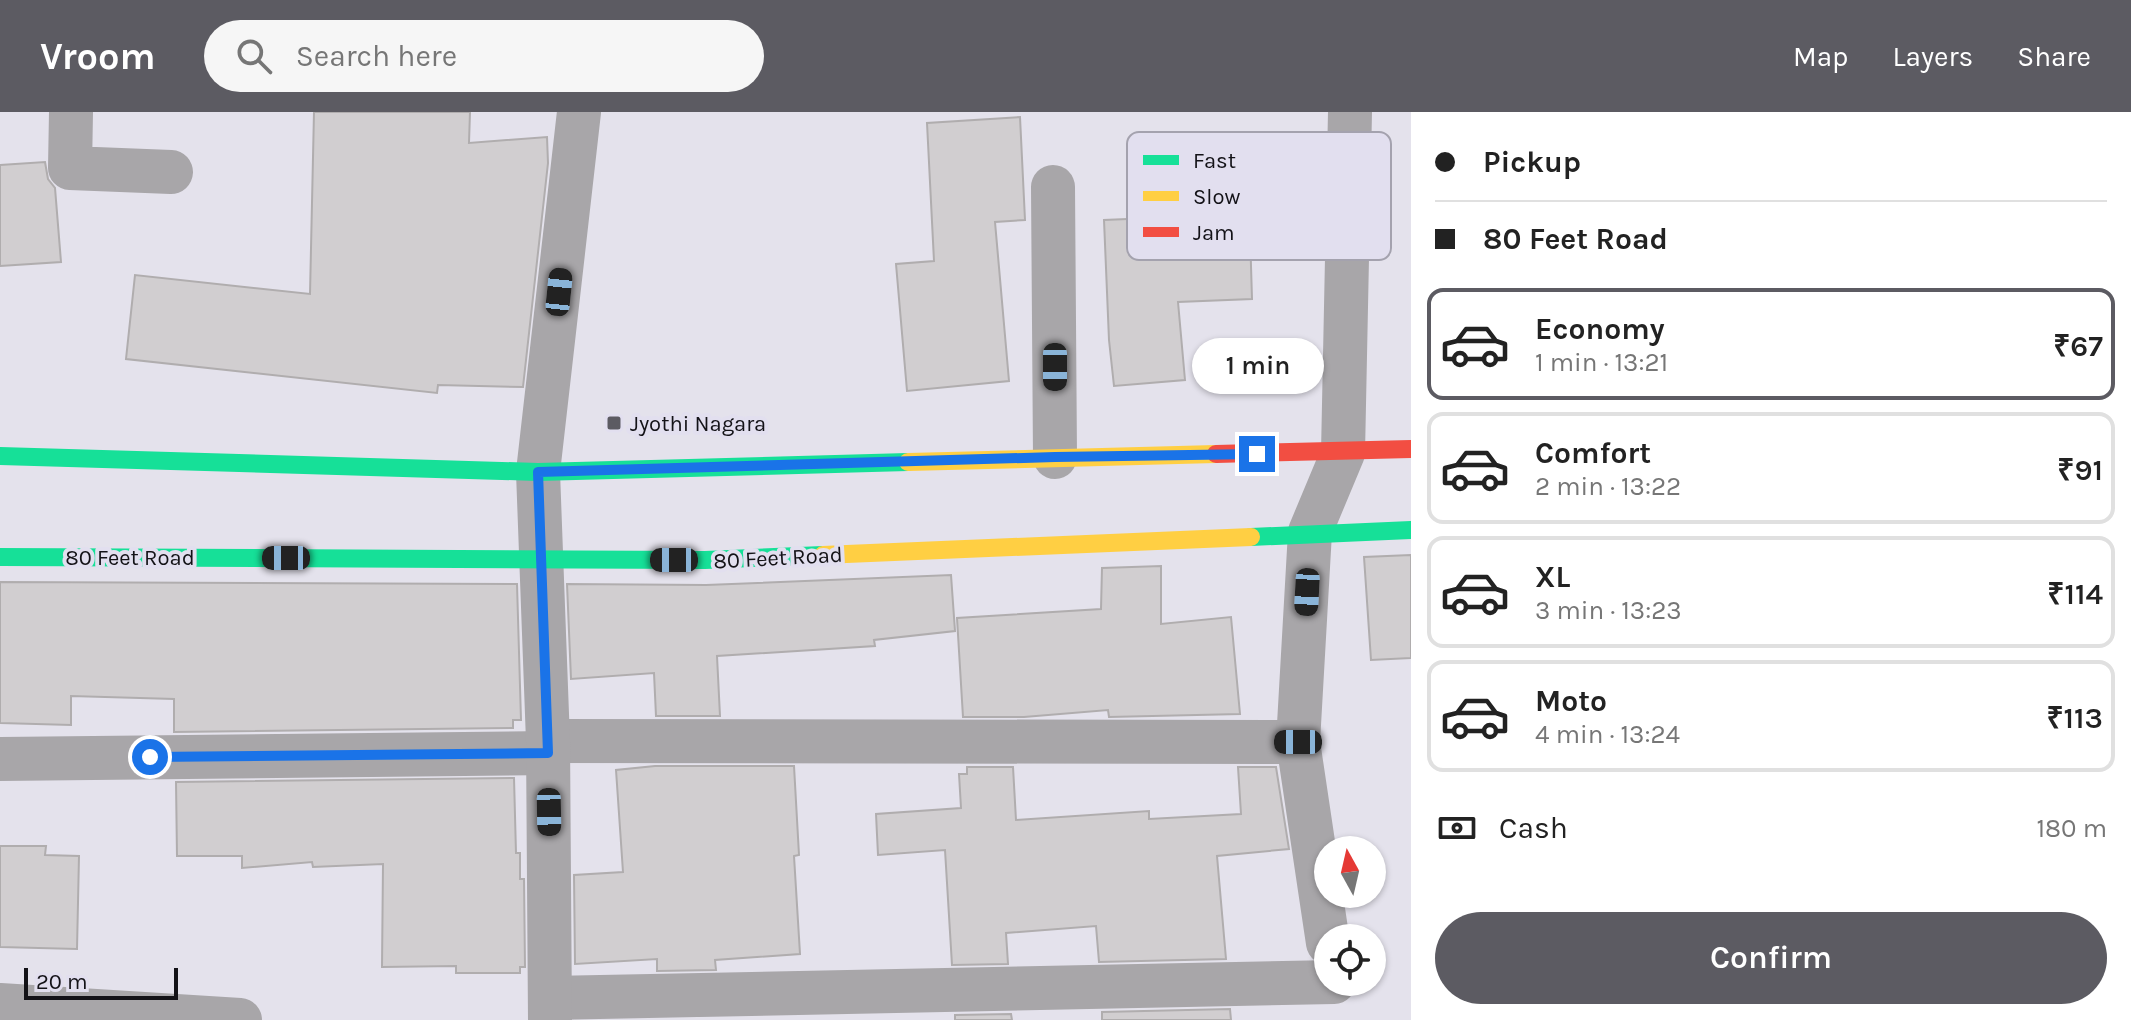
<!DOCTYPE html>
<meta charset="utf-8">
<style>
:root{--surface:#fff;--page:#f6f6f6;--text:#222;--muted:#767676;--line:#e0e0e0;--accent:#5c5b62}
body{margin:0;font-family:Karla,sans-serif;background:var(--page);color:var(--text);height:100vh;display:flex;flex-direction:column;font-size:30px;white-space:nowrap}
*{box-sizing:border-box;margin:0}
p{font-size:26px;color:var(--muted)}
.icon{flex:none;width:44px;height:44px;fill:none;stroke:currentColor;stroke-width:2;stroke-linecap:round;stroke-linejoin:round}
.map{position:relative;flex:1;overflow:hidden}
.sheet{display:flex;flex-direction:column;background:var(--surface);width:720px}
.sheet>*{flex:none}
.top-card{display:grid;align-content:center;height:176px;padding:0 24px;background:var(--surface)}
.needle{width:52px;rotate:352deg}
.buttons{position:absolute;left:1314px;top:724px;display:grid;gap:16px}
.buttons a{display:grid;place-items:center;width:72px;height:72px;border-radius:50%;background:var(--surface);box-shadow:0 2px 6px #0004;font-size:40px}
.scale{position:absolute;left:24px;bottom:20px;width:154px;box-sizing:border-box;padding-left:8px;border:4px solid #131217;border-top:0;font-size:22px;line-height:28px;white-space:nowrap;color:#131217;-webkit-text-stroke:6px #e2dfef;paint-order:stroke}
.end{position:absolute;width:36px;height:36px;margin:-18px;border:10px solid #1a73e8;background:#fff;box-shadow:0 0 0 4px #fff}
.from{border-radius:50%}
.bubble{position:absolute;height:56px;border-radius:28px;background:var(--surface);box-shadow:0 2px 6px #0004;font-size:26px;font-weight:600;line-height:56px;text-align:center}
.car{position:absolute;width:24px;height:48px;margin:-24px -12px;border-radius:10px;box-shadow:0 0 6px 2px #0007;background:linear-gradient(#222 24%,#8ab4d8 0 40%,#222 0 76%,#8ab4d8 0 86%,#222 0)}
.top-card b{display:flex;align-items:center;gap:28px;height:76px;font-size:30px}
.top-card b+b{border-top:2px solid var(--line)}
.top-card i{width:20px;height:20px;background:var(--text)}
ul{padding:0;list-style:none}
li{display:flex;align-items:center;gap:24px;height:112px;margin:0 16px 12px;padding:0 8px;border:4px solid var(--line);border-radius:16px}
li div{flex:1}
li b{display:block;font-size:30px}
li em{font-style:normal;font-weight:600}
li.selected{border-color:var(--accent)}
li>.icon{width:72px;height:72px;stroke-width:1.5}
.pay{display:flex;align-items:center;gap:20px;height:88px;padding:0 24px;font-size:30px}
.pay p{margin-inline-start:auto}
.primary-button{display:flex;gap:16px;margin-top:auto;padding:16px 24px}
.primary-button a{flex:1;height:92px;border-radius:48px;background:var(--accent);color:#fff;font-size:32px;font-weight:600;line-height:92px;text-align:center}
header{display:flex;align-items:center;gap:48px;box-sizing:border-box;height:112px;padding:0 40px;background:var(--accent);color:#fff}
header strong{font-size:38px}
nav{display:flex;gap:44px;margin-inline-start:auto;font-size:28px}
.search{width:560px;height:72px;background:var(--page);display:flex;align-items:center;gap:20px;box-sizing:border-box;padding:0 28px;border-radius:44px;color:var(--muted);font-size:30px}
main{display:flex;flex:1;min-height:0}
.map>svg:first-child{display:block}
</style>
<header>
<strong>Vroom</strong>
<div class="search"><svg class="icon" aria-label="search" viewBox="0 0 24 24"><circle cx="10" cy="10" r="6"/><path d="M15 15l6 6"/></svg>Search here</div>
<nav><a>Map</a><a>Layers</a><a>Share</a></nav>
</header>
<main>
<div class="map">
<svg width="1411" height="908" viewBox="0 0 1411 908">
<rect width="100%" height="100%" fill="#e4e2ec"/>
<g fill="#d1ced0" stroke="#b0adae" stroke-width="2">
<polygon points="314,0 470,0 469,31 547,25 548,51 523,275 438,273 437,281 126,247 135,163 310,182"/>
<polygon points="1020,5 1025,108 995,110 1009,269 907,279 896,152 934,149 927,11"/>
<polygon points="45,50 48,67 55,76 61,150 0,154 0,53"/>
<polygon points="1176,105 1177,124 1250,121 1252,187 1178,190 1185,268 1114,274 1109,228 1104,108"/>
<polygon points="1411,443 1411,546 1371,548 1364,445"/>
<polygon points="1161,454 1161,512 1231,505 1240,602 1109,605 1108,598 1024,605 963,605 957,506 1101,497 1102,456"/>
<polygon points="951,463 955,519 874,528 875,534 717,544 720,604 656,604 654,561 571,567 567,472 706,473"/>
<polygon points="0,470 517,472 521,608 513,608 513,616 174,620 174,587 71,584 71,613 0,611"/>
<polygon points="655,654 794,654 799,743 794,744 800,842 715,848 716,858 657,859 657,847 575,852 574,763 623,760 616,658"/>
<polygon points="967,655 1013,655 1016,708 1149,699 1149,707 1241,702 1238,655 1276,655 1289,737 1217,744 1226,847 1099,850 1096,814 1006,821 1008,852 952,853 945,738 878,743 876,702 961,696 959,662 967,662"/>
<polygon points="514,666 516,741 520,741 520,767 524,767 525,855 520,855 520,861 456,861 456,854 382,855 383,752 313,755 312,750 242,756 242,744 177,744 176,670"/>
<polygon points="0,734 46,734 45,743 79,744 77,837 0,835"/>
<polygon points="1230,897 1231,908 1102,908 1102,900"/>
<polygon points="1011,902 1012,908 955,908 955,903"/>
</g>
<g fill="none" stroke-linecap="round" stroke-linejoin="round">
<g stroke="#a8a6a9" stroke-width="44">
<polyline points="71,0 70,56 171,60"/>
<polyline points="1053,75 1055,345"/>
<polyline points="548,629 1298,630 1328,831"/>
<polyline points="1298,630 1310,420 1343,341 1350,0"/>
<polyline points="0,647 548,641"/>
<polyline points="550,886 1334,870"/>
<polyline points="0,893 240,908"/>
<polyline points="550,908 548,629 538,360 579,0"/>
</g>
<g stroke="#16e098" stroke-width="18">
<polyline points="0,344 538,360 908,350"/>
<polyline points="1251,425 1411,418"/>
<polyline points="0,445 705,448 823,443"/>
</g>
<g stroke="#ffcf43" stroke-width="18">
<polyline points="908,350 1216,342"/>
<polyline points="823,443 1251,425"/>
</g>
<polyline stroke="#f24e42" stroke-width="18" points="1216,342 1411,337"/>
</g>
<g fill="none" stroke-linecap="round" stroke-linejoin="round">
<polyline stroke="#1a73e8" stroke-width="10" points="150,645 548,641 538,360 1055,345 1257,342"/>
</g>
<rect fill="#5c5b62" stroke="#e2dfef" stroke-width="3" x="606" y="303" width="16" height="16" rx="4"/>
<g text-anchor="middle" stroke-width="8" stroke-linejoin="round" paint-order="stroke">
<g font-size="22" fill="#131217" stroke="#e2dfef" text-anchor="start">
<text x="630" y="319">Jyothi Nagara</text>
</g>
<g font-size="22" fill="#131217" stroke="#e2dfef">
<text x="130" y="453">80 Feet Road</text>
<text transform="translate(778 445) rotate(-3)" y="8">80 Feet Road</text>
</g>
</g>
<rect x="1127" y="20" width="264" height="128" rx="12" fill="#e2dfef" stroke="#a4a2ae" stroke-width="2"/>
<rect x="1143" y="43" width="36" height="10" fill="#16e098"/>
<rect x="1143" y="79" width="36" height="10" fill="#ffcf43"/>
<rect x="1143" y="115" width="36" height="10" fill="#f24e42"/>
<g font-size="22" fill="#131217">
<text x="1193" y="56">Fast</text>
<text x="1193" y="92">Slow</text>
<text x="1193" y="128">Jam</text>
</g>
</svg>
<div class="buttons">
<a><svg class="needle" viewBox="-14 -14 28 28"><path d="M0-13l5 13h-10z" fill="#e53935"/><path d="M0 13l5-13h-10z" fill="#767676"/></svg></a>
<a><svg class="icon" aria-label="locate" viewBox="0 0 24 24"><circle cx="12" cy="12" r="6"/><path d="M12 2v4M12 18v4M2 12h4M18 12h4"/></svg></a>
</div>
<div class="scale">20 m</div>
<i class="end from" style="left:150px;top:645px"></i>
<i class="end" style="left:1257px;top:342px"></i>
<div class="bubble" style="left:1192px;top:226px;width:132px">1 min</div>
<i class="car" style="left:559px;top:180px;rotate:6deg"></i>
<i class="car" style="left:1055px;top:255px;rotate:180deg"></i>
<i class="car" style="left:286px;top:446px;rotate:270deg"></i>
<i class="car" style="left:674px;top:448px;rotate:270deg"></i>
<i class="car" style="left:1307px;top:480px;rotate:183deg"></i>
<i class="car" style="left:1298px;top:630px;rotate:270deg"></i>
<i class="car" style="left:549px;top:700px;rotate:179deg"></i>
</div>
<section class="sheet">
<div class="top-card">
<b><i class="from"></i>Pickup</b>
<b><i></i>80 Feet Road</b>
</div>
<ul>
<li class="selected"><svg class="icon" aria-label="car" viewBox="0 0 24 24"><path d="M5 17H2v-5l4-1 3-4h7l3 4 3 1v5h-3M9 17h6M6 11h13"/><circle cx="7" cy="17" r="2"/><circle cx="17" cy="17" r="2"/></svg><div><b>Economy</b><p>1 min · 13:21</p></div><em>₹67</em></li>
<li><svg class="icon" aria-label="car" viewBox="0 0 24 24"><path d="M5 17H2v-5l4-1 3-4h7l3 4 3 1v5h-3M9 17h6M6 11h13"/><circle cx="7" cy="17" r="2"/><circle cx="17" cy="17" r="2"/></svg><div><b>Comfort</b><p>2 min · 13:22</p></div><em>₹91</em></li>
<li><svg class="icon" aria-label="car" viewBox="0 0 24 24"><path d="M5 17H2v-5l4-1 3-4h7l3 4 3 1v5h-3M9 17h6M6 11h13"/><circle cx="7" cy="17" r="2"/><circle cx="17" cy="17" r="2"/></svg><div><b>XL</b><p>3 min · 13:23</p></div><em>₹114</em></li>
<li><svg class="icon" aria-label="car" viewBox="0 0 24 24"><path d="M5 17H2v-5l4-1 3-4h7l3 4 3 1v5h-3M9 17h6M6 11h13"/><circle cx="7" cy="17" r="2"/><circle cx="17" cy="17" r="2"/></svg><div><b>Moto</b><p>4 min · 13:24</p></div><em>₹113</em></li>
</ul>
<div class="pay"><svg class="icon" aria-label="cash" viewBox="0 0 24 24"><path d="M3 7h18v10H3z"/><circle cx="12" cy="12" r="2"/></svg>Cash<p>180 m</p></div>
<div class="primary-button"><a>Confirm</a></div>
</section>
</main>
